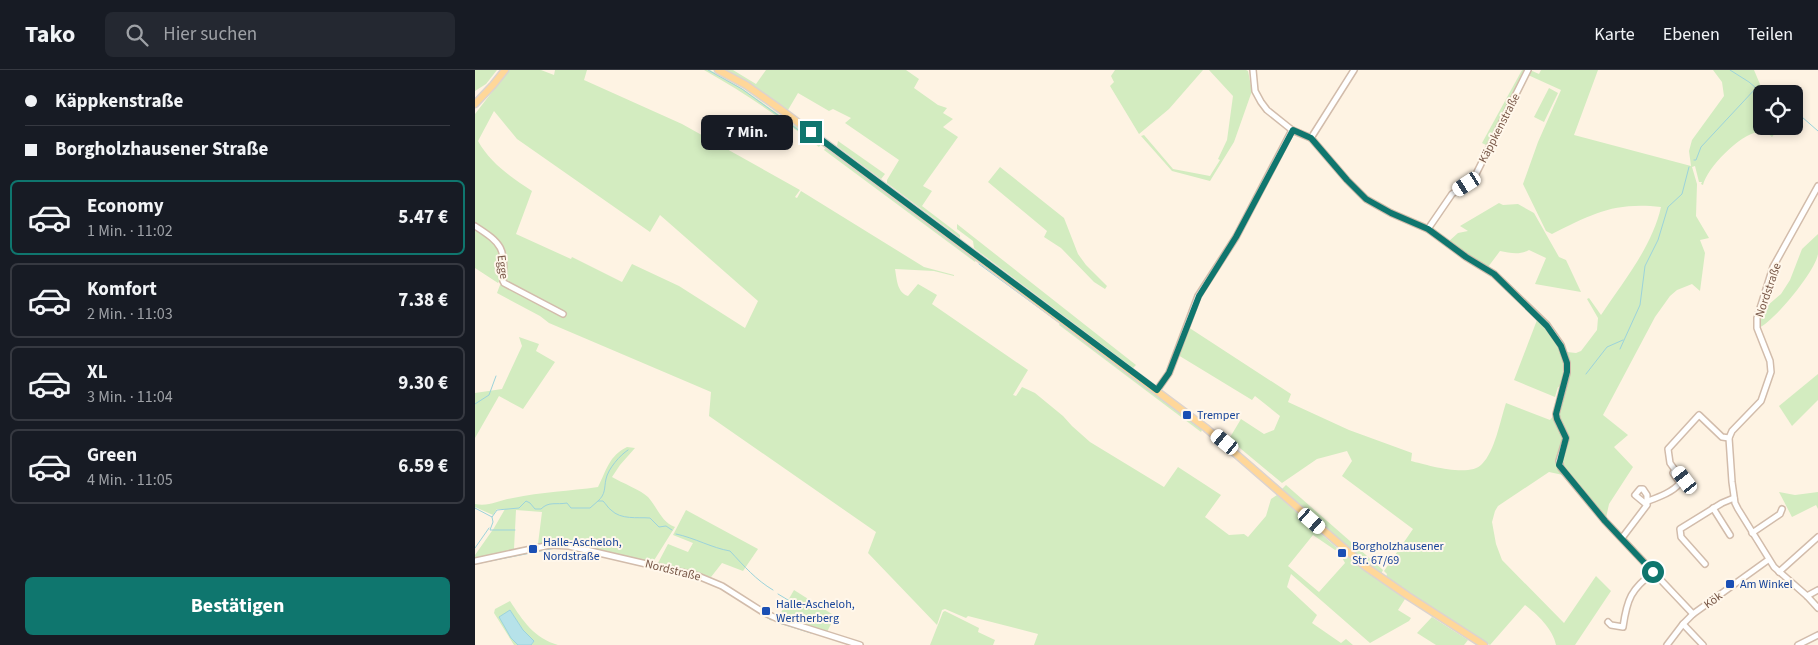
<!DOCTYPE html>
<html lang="de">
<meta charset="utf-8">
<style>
:root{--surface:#171b24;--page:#242831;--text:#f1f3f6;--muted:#9ea1a6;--line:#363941;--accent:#0f766e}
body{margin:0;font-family:"Source Sans 3",sans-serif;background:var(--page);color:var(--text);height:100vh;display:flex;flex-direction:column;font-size:19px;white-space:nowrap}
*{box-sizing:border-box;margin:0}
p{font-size:16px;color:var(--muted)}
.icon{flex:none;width:28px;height:28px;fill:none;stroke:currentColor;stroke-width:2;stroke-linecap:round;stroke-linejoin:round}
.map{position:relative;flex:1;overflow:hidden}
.sheet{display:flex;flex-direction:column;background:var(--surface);width:475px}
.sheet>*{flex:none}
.top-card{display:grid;align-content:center;height:110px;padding:0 25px;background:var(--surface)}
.controls{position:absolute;left:1278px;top:15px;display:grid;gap:10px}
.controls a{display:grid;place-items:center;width:50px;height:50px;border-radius:8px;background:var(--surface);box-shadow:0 2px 8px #0003;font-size:25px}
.end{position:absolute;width:22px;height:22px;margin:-11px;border:6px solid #0f766e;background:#fff;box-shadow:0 0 0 2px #fff}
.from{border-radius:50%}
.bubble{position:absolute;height:35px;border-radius:8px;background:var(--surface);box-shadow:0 2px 8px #0003;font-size:16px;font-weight:700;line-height:35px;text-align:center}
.car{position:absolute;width:15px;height:30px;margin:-15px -8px;border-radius:6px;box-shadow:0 0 4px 1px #0007;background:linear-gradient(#fff 24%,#345 0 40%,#fff 0 76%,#345 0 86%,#fff 0)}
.top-card b{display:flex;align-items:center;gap:18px;height:48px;font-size:19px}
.top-card b+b{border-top:1px solid var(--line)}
.top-card i{width:12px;height:12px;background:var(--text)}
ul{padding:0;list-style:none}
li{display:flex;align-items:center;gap:15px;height:75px;margin:0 10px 8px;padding:0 15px;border:2px solid var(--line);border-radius:8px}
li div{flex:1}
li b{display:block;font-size:19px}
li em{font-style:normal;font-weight:700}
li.on{border-color:var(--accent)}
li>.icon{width:45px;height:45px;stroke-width:1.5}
.button{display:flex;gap:10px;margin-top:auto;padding:10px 25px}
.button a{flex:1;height:58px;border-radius:8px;background:var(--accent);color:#fff;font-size:20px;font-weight:700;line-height:58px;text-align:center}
header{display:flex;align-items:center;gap:30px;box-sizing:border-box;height:70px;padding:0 25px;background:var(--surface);border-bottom:1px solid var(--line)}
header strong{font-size:24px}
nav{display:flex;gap:28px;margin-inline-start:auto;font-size:18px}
.search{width:350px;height:45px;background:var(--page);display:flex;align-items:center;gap:12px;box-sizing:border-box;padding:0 18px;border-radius:8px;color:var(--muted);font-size:19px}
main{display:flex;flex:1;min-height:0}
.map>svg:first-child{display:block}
</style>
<header>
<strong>Tako</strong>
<div class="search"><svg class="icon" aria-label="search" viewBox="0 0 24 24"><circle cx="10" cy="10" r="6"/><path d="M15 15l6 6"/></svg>Hier suchen</div>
<nav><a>Karte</a><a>Ebenen</a><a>Teilen</a></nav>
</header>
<main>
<section class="sheet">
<div class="top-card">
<b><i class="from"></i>Käppkenstraße</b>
<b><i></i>Borgholzhausener Straße</b>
</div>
<ul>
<li class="on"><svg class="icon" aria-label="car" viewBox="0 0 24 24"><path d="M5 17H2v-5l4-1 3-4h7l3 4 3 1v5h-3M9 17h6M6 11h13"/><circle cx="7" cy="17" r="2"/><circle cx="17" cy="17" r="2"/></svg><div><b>Economy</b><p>1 Min. · 11:02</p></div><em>5.47 €</em></li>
<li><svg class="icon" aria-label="car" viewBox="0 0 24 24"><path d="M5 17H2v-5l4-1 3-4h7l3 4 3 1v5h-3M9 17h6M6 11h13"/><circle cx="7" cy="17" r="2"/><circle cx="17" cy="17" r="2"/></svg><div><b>Komfort</b><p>2 Min. · 11:03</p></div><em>7.38 €</em></li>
<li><svg class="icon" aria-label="car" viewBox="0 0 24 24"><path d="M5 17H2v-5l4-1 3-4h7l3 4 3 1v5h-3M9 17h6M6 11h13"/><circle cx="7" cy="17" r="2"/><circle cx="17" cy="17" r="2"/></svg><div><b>XL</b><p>3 Min. · 11:04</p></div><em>9.30 €</em></li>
<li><svg class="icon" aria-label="car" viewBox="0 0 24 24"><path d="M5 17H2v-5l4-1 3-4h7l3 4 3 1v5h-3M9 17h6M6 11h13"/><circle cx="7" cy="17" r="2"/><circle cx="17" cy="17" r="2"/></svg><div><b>Green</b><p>4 Min. · 11:05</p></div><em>6.59 €</em></li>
</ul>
<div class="button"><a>Bestätigen</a></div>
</section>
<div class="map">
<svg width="1343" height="575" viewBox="0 0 1343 575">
<rect width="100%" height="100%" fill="#fef3e3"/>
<g fill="#d3ecc0" fill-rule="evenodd">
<polygon points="0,0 22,0 11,14 0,21"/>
<path d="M34 0H66L79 5 80 0H112L109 10 207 54 325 120 320 127 322 128 326 121 449 197 479 205V206L459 201 420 199C422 210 422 222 433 226L443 214 462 225 457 234 553 300 538 325 541 326 547 317 560 323 588 346 597 356 615 372 689 417 703 397 746 425 730 447 754 465 769 464 773 467 791 446 796 429 802 425 863 479 860 480 838 465 813 496 844 522 870 493 865 484 867 483 930 529 923 540 936 548 934 551 895 573 816 504 812 517 842 545 837 553 866 573 871 569 878 575H559L563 564 493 546 491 548 470 539 467 540 462 555 393 483 401 462 234 346 236 322 74 253 65 246 22 223 25 215H28L31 212C30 204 33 195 32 188 29 173 12 162 0 153V44ZM19 41 42 69 175 162 185 145 283 231 270 258 204 216 157 194 147 212 97 187 96 189 41 164 57 121C35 106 16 94 3 71Z"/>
<path d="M229 0H235L268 19 346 74 344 77C307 49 270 23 229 0Z"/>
<polygon points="248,0 258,0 281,14 291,0 431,0 444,9 439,18 463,35 472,38 468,43 478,49 468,57 483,67 448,116 457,121 447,136 485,165 485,168 412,113 412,110 424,90 370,53 376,48 358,39 354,41 323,23 313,40"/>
<polygon points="640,0 728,0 694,39 664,64 635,16 639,12 636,6"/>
<polygon points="734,0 771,0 773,1 777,21 759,72 735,111 697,101 666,66 669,65 698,99 735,106 745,90 743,89 752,70 758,26"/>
<polygon points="1047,0 1051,0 1013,76 1007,73"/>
<path d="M1055 0 1064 4 1066 0H1123L1099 65 1216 96 1214 81 1217 70 1249 26 1247 12 1238 0H1279L1287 19 1297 24H1286V56H1306L1297 67C1293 63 1288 61 1283 62 1265 64 1232 98 1228 115L1226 114 1227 112H1224L1220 96 1217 97 1222 114 1221 146 1234 168 1225 170 1230 183 1225 221 1217 214 1202 220 1195 226 1180 247 1128 345 1153 365 1139 377 1158 397 1134 434 1131 448 1087 398V391L1092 374 1083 344 1094 302 1092 282 1101 283 1106 281 1122 260 1123 248 1112 229 1114 228 1126 245C1148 212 1177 177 1186 137 1138 132 1118 144 1077 164L1071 161 1048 114 1063 72 1086 20 1053 5Z"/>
<polygon points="1074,18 1083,23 1069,52 1059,47"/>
<polygon points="363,71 410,104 406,109 362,76"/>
<polygon points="351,77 501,190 500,192 349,80"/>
<polygon points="525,97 589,148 603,184 611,195 632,216 630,219 619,212 586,178 569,167 572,161 513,112"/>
<path d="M1024 133 1028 135 1043 134 1059 143 1084 187 1091 190 1106 222 1060 214 1071 188 1054 180C1045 185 1035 183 1025 181L1013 197 973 172 983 163 993 161 985 156Z"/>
<polygon points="482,154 661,295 658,298 499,178 498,171 482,159"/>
<path d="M0 158C16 170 27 175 27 198 26 203 27 208 23 213L0 198Z"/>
<path d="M1343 164C1343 171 1343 178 1343 184 1340 202 1300 250 1284 258L1285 242 1306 224 1315 210 1327 179Z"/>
<path d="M1062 250H1064C1076 262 1091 280 1090 298 1090 305 1088 312 1086 318L1083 317 1080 327 1039 310Z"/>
<polygon points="586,252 727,360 726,362 584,255"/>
<path d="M713 257 816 324 813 332 874 360 937 383 936 391C952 395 995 408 1007 394 1020 381 1025 351 1031 333L1075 350 1079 345 1089 368 1082 394 1088 405 1074 402 1023 436 1020 441 1017 452 1021 474 1027 490 1089 553 1121 506 1136 521 1100 575H1081C1078 559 1062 544 1050 535L1015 575 911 507 912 504 909 501 938 459 867 406 877 391 872 381 842 389 807 413 754 369 766 349 789 364 799 360 805 346 780 326 777 330 703 285Z"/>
<polygon points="44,267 64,274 61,281 80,292 48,339 24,326 0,368 0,323 27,319 47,276"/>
<polygon points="1343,304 1343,330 1317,356 1304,336"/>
<path d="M152 377 160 378 145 395 137 407C147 413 166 420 173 427 183 438 186 452 200 457L178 492 94 473 85 472 63 474 67 442 41 440 39 479 0 488V485L19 458 30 439H22L18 445 0 437V434C14 437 25 430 38 428 66 422 95 421 123 417 132 399 134 386 152 377Z"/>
<polygon points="811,415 908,500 906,504 881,484 807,419"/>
<polygon points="1304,422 1320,425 1343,422 1343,439 1341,435 1317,447"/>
<polygon points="211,440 283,479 268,501 247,493 236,507 183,493 193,474 213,482 218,473 198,465"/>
<polygon points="319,520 360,546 352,562 304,546"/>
<path d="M35 531C48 551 59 568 83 575H56L59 571 48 560 35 540 36 568 43 575H39L19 543 20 539Z"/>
<polygon points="470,541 504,558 503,562 520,570 518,575 455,575 468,542"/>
<polygon points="957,547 993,570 989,575 961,575 942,563"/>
</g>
<polygon fill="#b6e2e9" stroke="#9cd3db" points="35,540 48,560 59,571 56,575 43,575 36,568 24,547"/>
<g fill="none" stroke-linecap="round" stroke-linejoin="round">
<g stroke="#9cd3db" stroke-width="1">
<polyline points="233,0 267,19 344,75"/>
<polyline points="1255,0 1274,12 1288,24"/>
<polyline points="1319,40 1343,61"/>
<polyline points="1219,90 1221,90 1226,77 1281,18"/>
<polyline points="504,194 582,251"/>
<polyline points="586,254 726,359"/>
<polyline points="1145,279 1165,235 1170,196 1183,170 1193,137 1207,124 1214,97"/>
<polyline points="1111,304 1132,277 1148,270"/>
<polyline points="0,334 14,325 21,306"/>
<path d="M123 431C131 424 129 418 131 409 133 399 145 385 153 380"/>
<path d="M0 438 17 447 22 440 44 438 51 431 55 433 60 439H66C74 431 81 435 92 433L96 438H115L123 431H128C131 434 133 438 136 440 146 450 162 447 175 448L184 457 191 456 197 460"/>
<polyline points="17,447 18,452 15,460 40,460"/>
<path d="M201 464C220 468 237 478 255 481 269 496 281 510 298 520"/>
<polyline points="0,478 14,458"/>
<polyline points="92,478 118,484"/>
<polyline points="0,494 81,478"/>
<polyline points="196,502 226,510"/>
<polyline points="241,516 296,550"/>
<polyline points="303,524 313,530"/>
<polyline points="304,553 336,563"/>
</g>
<g stroke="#d2bcab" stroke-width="8">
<g id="minor">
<polyline points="778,0 780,21 786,32 792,40 817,60 836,68 872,110 891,129 916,143 953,159 991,187 1019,204 1072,255 1086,275 1092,293 1092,303 1081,344 1082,349 1091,368 1084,391 1086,398 1130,451 1218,544"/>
<polyline points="836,68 879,0"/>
<polyline points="1343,116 1298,197 1282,248 1282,258 1295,291 1296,302 1286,331 1257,361 1254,368 1257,412 1260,433 1263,439 1299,497 1332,526 1343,538"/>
<path d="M0 156C28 174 30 178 28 211L29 213 88 244"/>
<polyline points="953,159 977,124 997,110 1000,106 1053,0"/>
<polyline points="682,320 694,303 723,226 761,167 817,60"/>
<polyline points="1200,400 1202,400 1209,409 1205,413 1198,403 1200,400 1195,393 1193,379 1224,345 1247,367 1254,368"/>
<path d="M1173 431C1184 427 1198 422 1205 413"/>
<polyline points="1238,438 1255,465"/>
<polyline points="1277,463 1305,444 1307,439"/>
<polyline points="1147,468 1172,435 1172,425 1168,419 1165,419 1160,425 1172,435"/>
<polyline points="0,491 75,475 94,476 223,506 247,516 288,542 303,549 385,575"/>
<polyline points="1230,494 1206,467 1205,459 1247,433 1259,428"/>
<polyline points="1304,502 1343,467"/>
<polyline points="1332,526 1343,520"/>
<path d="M1133 552 1136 555 1148 557C1152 529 1156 519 1179 502"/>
<polyline points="1208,554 1228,575"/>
<polyline points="1192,575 1208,554 1218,544 1293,490"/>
<polyline points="1323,575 1343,565"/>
</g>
</g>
<g stroke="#dcd3cf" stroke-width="9">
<g id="major">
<polyline points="243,0 271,15 305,39 731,358 891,497 933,526 1009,575"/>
<polyline points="0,34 18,15 30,0"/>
</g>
</g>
<use href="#minor" stroke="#fff" stroke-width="5"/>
<use href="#major" stroke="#ffd799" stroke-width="6"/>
</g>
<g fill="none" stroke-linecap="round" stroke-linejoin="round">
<polyline stroke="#0f766e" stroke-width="6" points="336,62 682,320 694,303 724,226 761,167 818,60 836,68 872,110 891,129 916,143 953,159 991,187 1019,204 1072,256 1086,276 1092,293 1092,302 1081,344 1082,349 1091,368 1084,395 1130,451 1178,502"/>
</g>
<g fill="#1a4fb4" stroke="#fff7eb" stroke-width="2">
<rect x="707" y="340" width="10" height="10" rx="2.5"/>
<rect x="53" y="474" width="10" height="10" rx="2.5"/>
<rect x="862" y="478" width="10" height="10" rx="2.5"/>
<rect x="1250" y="509" width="10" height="10" rx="2.5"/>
<rect x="286" y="536" width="10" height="10" rx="2.5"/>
</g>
<g text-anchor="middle" stroke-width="4" stroke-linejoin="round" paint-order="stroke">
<g font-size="12" fill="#785747" stroke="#fff7eb">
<text transform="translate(1024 58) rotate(-63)" y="4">Käppkenstraße</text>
<text transform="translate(28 197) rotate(83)" y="4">Egge</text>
<text transform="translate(1293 220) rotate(-71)" y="4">Nordstraße</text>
<text transform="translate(198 500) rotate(14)" y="4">Nordstraße</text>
<text transform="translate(1238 530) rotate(-36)" y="4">Kök</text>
</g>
<g font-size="12" fill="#164399" stroke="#fff7eb" text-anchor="start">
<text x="722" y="349">Tremper</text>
<text x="68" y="476">Halle-Ascheloh,<tspan x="68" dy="14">Nordstraße</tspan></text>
<text x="877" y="480">Borgholzhausener<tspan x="877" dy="14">Str. 67/69</tspan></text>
<text x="1265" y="518">Am Winkel</text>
<text x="301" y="538">Halle-Ascheloh,<tspan x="301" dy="14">Wertherberg</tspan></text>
</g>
</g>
</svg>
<div class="controls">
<a><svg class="icon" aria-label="locate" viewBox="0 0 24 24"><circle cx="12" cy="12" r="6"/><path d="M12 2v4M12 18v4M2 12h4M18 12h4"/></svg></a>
</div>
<i class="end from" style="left:1178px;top:502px"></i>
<i class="end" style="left:336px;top:62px"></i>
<div class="bubble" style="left:226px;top:45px;width:92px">7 Min.</div>
<i class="car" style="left:992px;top:114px;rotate:237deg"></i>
<i class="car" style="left:750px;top:372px;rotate:309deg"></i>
<i class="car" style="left:1210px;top:410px;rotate:323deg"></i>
<i class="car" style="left:837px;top:451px;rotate:131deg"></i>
</div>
</main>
